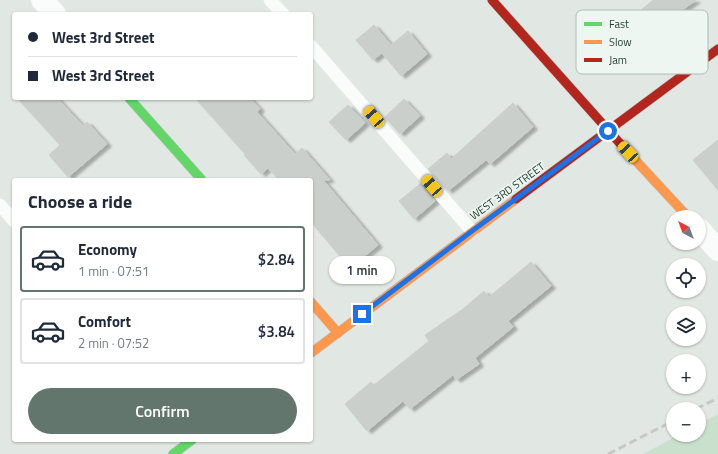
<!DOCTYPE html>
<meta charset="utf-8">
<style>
:root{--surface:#fff;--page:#f6f6f7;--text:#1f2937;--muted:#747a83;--line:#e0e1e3;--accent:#63766d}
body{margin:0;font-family:"Titillium Web",sans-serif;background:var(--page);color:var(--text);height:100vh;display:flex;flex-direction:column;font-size:15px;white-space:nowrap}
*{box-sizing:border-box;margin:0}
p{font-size:13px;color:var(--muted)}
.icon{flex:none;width:22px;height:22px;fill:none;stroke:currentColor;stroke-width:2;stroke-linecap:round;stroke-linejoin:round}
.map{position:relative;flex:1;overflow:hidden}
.drawer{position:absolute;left:12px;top:178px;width:301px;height:264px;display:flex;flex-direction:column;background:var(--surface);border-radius:4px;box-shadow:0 1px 3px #0004}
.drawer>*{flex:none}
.guide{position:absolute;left:12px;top:12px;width:301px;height:88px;border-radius:4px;box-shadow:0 1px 3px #0004;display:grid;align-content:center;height:88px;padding:0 16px;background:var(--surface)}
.needle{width:26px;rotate:319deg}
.fabs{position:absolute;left:666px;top:210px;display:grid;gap:8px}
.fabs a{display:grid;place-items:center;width:40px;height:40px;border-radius:50%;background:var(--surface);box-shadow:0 1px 3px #0004;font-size:20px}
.end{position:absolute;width:18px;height:18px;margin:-9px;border:5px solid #1a73e8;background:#fff;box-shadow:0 0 0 2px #fff}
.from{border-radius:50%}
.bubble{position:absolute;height:28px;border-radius:14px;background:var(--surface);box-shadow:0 1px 3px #0004;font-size:13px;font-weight:600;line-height:28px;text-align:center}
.car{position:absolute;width:12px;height:24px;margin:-12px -6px;border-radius:5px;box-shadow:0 0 3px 1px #0007;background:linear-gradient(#f5c518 24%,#345 0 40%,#f5c518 0 76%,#345 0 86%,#f5c518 0)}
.guide b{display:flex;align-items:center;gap:14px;height:38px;font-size:15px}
.guide b+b{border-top:1px solid var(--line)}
.guide i{width:10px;height:10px;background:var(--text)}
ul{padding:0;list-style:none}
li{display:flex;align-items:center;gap:12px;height:66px;margin:0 8px 6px;padding:0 8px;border:2px solid var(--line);border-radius:4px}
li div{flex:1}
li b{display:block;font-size:15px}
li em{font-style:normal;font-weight:600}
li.selected{border-color:var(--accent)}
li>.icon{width:36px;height:36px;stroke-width:1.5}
h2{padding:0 16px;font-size:18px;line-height:48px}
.button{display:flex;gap:8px;margin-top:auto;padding:8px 16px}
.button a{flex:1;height:46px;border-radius:24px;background:var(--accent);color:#fff;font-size:16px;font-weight:600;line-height:46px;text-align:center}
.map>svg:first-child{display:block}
</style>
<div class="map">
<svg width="718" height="454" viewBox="0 0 718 454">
<defs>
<filter id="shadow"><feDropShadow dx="4.5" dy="2.5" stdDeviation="1" flood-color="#0004"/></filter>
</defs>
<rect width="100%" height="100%" fill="#e1e7e3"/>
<polygon fill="#c9e1cc" points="718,414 718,454 643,454 679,435 699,435 699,424"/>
<g fill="#cacfcc" stroke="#c9d0cc" filter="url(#shadow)">
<polygon points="653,0 696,0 666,22 618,64 598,41 631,13 634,16"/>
<polygon points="374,25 391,45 408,31 427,54 401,76 382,53 373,60 356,40"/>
<polygon points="17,98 57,98 83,126 87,122 107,144 68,177 49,155 60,145"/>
<polygon points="195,98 250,98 260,109 257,112 295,154 302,148 330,180 323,180 378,245 350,268 311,222 311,180 279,180 268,168 261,174 244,155 245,154"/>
<polygon points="404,99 420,116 400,134 385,117"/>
<polygon points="513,103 533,127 490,164 486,160 448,191 428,169 447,153 451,159"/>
<polygon points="348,105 365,123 346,140 329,122"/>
<polygon points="718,140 718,190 693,160"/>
<polygon points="420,184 435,201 414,219 399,201"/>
<polygon points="531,262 551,286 508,321 513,327 475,358 479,364 456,380 453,375 410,409 403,401 367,431 345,404 371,382 374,385 429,341 425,335 463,309 484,291 489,297"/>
</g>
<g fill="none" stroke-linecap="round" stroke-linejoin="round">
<g stroke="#bac4be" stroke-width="10">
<g id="fast">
<polyline points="129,98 202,180"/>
<polyline points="173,454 192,440"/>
</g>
</g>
<g stroke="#bac4be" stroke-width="10">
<g id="slow">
<polyline points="625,149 688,217"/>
<polyline points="311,302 338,333"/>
<polyline points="311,353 516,199"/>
</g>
</g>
<g stroke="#bac4be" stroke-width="10">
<g id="jam">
<polyline points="492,0 625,149"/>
<polyline points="516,199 718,49"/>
</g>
</g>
<g stroke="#fafbfb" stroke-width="13">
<polyline points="270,0 283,14"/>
<polyline points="311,46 472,231"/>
<polyline points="0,205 14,221"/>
</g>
<g stroke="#fafbfb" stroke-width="22">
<polyline points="42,0 55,14"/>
<polyline points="699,229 718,250"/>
</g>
<use href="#fast" stroke="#63d668" stroke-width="9"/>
<use href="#slow" stroke="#ff974d" stroke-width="9"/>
<use href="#jam" stroke="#b3261e" stroke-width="9"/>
<g stroke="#c6c9c8" stroke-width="3" stroke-dasharray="8 4" stroke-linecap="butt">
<polyline points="696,409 718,398"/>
<polyline points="608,454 673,421"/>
</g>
</g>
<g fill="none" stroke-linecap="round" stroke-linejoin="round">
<polyline stroke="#1a73e8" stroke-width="5" points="362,314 472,231 608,131"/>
</g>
<g text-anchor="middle" stroke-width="3.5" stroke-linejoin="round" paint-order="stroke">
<g font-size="11" fill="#1f392e" stroke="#eef6f1">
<text transform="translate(507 191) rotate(-36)" y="4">WEST 3RD STREET</text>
</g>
</g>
<rect x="576" y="10" width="132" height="64" rx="6" fill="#eef6f1" stroke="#b0bdb6" stroke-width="1"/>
<rect x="584" y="22" width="18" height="4" fill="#63d668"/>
<rect x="584" y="40" width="18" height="4" fill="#ff974d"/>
<rect x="584" y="58" width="18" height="4" fill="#b3261e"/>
<g font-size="11" fill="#1f392e">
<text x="609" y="28">Fast</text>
<text x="609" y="46">Slow</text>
<text x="609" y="64">Jam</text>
</g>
</svg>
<div class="fabs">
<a><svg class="needle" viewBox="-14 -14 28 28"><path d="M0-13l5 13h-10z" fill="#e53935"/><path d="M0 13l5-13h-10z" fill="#747a83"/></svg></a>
<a><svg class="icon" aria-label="locate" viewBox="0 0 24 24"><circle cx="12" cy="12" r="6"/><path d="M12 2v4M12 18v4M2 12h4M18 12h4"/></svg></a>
<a><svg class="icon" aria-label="layers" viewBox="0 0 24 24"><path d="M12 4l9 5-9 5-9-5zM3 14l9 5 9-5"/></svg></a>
<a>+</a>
<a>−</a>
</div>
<i class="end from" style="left:608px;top:131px"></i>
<i class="end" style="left:362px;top:314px"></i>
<div class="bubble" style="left:329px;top:256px;width:66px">1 min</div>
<i class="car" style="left:374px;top:117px;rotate:319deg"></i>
<i class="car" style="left:628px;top:152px;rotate:317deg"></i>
<i class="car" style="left:432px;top:186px;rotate:319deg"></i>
<div class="guide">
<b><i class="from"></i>West 3rd Street</b>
<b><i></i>West 3rd Street</b>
</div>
<section class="drawer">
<h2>Choose a ride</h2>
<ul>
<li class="selected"><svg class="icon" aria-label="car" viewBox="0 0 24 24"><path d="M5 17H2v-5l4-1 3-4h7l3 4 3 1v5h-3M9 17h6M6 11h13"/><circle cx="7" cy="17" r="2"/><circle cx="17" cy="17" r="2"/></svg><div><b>Economy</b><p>1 min · 07:51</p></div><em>$2.84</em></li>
<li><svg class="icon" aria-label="car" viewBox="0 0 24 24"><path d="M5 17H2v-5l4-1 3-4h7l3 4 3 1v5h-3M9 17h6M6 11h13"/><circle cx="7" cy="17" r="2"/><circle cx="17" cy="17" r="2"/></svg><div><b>Comfort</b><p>2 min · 07:52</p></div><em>$3.84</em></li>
</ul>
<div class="button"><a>Confirm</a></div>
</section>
</div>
